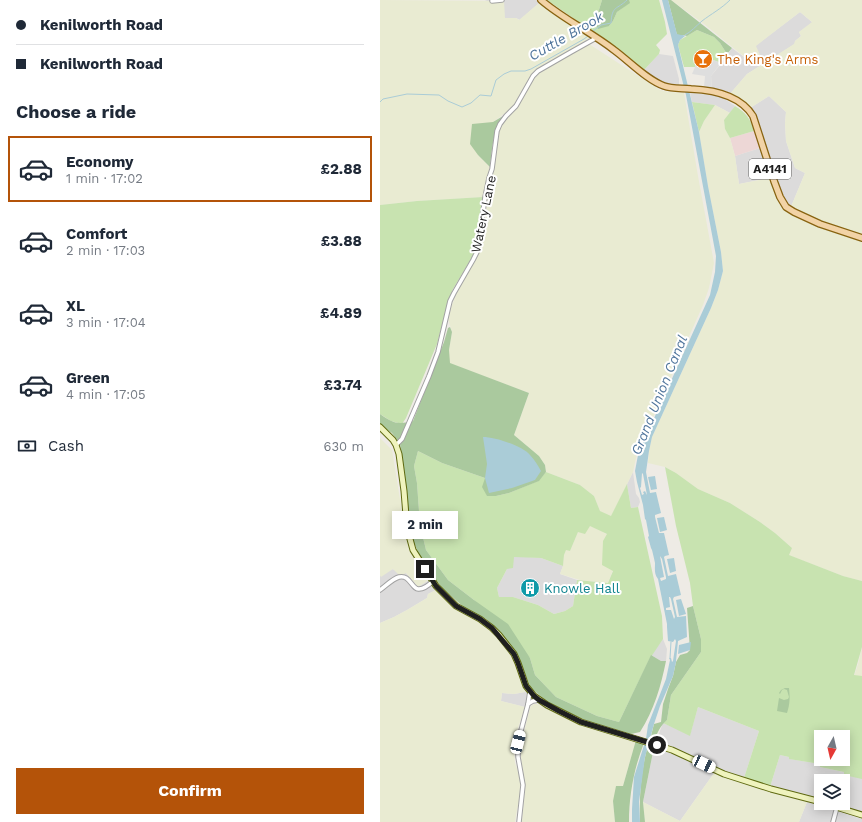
<!DOCTYPE html>
<meta charset="utf-8">
<style>
:root{--surface:#fff;--page:#f2f2f3;--text:#1f2937;--muted:#747a83;--line:#e0e1e3;--accent:#b45309}
body{margin:0;font-family:"Work Sans",sans-serif;background:var(--page);color:var(--text);height:100vh;display:flex;flex-direction:column;font-size:15px;white-space:nowrap}
*{box-sizing:border-box;margin:0}
p{font-size:13px;color:var(--muted)}
.icon{flex:none;width:22px;height:22px;fill:none;stroke:currentColor;stroke-width:2;stroke-linecap:round;stroke-linejoin:round}
.map{position:relative;flex:1;overflow:hidden}
.drawer{display:flex;flex-direction:column;background:var(--surface);width:380px}
.drawer>*{flex:none}
.top-card{display:grid;align-content:center;height:88px;padding:0 16px;background:var(--surface)}
.needle{width:26px;rotate:188deg}
.fabs{position:absolute;left:434px;top:730px;display:grid;gap:8px}
.fabs a{display:grid;place-items:center;width:36px;height:36px;border-radius:0px;background:var(--surface);box-shadow:0 2px 10px #0003;font-size:20px}
.end{position:absolute;width:18px;height:18px;margin:-9px;border:5px solid #1e1e1e;background:#fff;box-shadow:0 0 0 2px #fff}
.from{border-radius:50%}
.bubble{position:absolute;height:28px;border-radius:0px;background:var(--surface);box-shadow:0 2px 10px #0003;font-size:13px;font-weight:700;line-height:28px;text-align:center}
.car{position:absolute;width:12px;height:24px;margin:-12px -6px;border-radius:5px;box-shadow:0 0 3px 1px #0007;background:linear-gradient(#fff 24%,#345 0 40%,#fff 0 76%,#345 0 86%,#fff 0)}
.top-card b{display:flex;align-items:center;gap:14px;height:38px;font-size:15px}
.top-card b+b{border-top:1px solid var(--line)}
.top-card i{width:10px;height:10px;background:var(--text)}
ul{padding:0;list-style:none}
li{display:flex;align-items:center;gap:12px;height:66px;margin:0 8px 6px;padding:0 8px;border:2px solid transparent;border-radius:0px}
li div{flex:1}
li b{display:block;font-size:15px}
li em{font-style:normal;font-weight:700}
li.active{border-color:var(--accent)}
li>.icon{width:36px;height:36px;stroke-width:1.5}
h2{padding:0 16px;font-size:18px;line-height:48px}
.pay{display:flex;align-items:center;gap:10px;height:44px;padding:0 16px;font-size:15px}
.pay p{margin-inline-start:auto}
.cta{display:flex;gap:8px;margin-top:auto;padding:8px 16px}
.cta a{flex:1;height:46px;border-radius:0px;background:var(--accent);color:#fff;font-size:16px;font-weight:700;line-height:46px;text-align:center}
main{display:flex;flex:1;min-height:0}
.map>svg:first-child{display:block}
</style>
<main>
<section class="drawer">
<div class="top-card">
<b><i class="from"></i>Kenilworth Road</b>
<b><i></i>Kenilworth Road</b>
</div>
<h2>Choose a ride</h2>
<ul>
<li class="active"><svg class="icon" aria-label="car" viewBox="0 0 24 24"><path d="M5 17H2v-5l4-1 3-4h7l3 4 3 1v5h-3M9 17h6M6 11h13"/><circle cx="7" cy="17" r="2"/><circle cx="17" cy="17" r="2"/></svg><div><b>Economy</b><p>1 min · 17:02</p></div><em>£2.88</em></li>
<li><svg class="icon" aria-label="car" viewBox="0 0 24 24"><path d="M5 17H2v-5l4-1 3-4h7l3 4 3 1v5h-3M9 17h6M6 11h13"/><circle cx="7" cy="17" r="2"/><circle cx="17" cy="17" r="2"/></svg><div><b>Comfort</b><p>2 min · 17:03</p></div><em>£3.88</em></li>
<li><svg class="icon" aria-label="car" viewBox="0 0 24 24"><path d="M5 17H2v-5l4-1 3-4h7l3 4 3 1v5h-3M9 17h6M6 11h13"/><circle cx="7" cy="17" r="2"/><circle cx="17" cy="17" r="2"/></svg><div><b>XL</b><p>3 min · 17:04</p></div><em>£4.89</em></li>
<li><svg class="icon" aria-label="car" viewBox="0 0 24 24"><path d="M5 17H2v-5l4-1 3-4h7l3 4 3 1v5h-3M9 17h6M6 11h13"/><circle cx="7" cy="17" r="2"/><circle cx="17" cy="17" r="2"/></svg><div><b>Green</b><p>4 min · 17:05</p></div><em>£3.74</em></li>
</ul>
<div class="pay"><svg class="icon" aria-label="cash" viewBox="0 0 24 24"><path d="M3 7h18v10H3z"/><circle cx="12" cy="12" r="2"/></svg>Cash<p>630 m</p></div>
<div class="cta"><a>Confirm</a></div>
</section>
<div class="map">
<svg width="482" height="822" viewBox="0 0 482 822">
<rect width="100%" height="100%" fill="#eeebe5"/>
<g fill="#dcdbdb">
<polygon points="105,0 156,0 159,3 140,20 136,18 125,18 107,1"/>
<polygon points="420,12 433,23 419,32 421,36 415,41 415,44 367,74 349,95 332,89 331,76 340,65 352,48 372,63 375,46"/>
<polygon points="279,54 293,56 299,79 299,85 285,83 272,76 263,71"/>
<polygon points="310,93 333,95 343,98 355,106 350,113 335,105 312,102"/>
<polygon points="389,96 406,112 405,123 406,141 415,168 425,173 410,209 401,195 375,117 370,108"/>
<polygon points="380,148 389,178 359,184 355,156"/>
<polygon points="253,472 256,494 259,498 260,502 258,507 251,508 247,484"/>
<polygon points="134,556 161,558 183,566 180,574 197,580 193,606 185,611 174,614 158,605 133,597 119,597 117,588"/>
<polygon points="12,569 26,573 38,587 49,580 56,590 48,594 47,598 27,610 14,617 0,623 0,575 1,576"/>
<polygon points="283,639 287,649 286,661 281,661 271,655"/>
<polygon points="145,692 147,693 146,703 145,707 121,701 122,693 134,694"/>
<polygon points="318,707 379,731 364,778 338,769 279,741 278,736 283,723 310,735"/>
<polygon points="274,747 296,755 334,773 300,821 263,802"/>
<polygon points="400,755 409,757 410,759 440,764 440,767 464,772 464,775 482,778 482,776 482,813 449,803 463,803 463,781 441,781 441,801 390,787"/>
<polygon points="427,802 482,819 482,822 419,822"/>
</g>
<polygon fill="#edd7d6" points="374,131 380,148 355,156 350,138"/>
<g fill="#e9ebd2">
<polygon points="0,0 124,1 125,18 136,18 139,20 159,3 210,38 151,76 132,108 113,122 98,155 110,167 103,197 37,201 0,205"/>
<polygon points="291,0 482,0 482,235 439,222 410,209 425,173 415,168 406,141 405,123 406,112 389,96 370,108 363,102 349,95 367,74 414,44 415,41 421,36 419,32 432,22 420,12 376,46 380,55 372,63 324,24"/>
<polygon points="209,44 280,90 289,92 304,93 318,176 334,263 329,288 323,305 261,444 256,458 253,472 231,517 220,511 214,496 200,485 166,472 165,465 159,456 134,435 149,393 69,363 69,350 72,332 68,319 72,305 79,287 99,246 104,214 119,137 119,129 155,75 172,65"/>
<polygon points="335,105 350,113 344,120 345,129 350,138 355,156 359,184 389,178 400,205 404,210 437,226 482,241 482,581 463,576 408,555 412,548 395,533 380,522 350,503 318,489 296,473 285,467 268,463 269,451 272,437 331,308 338,290 343,271 341,252 328,186 319,132 324,121"/>
<polygon points="0,438 12,450 26,536 30,549 49,580 38,587 26,573 20,576 13,569 1,577 0,575"/>
<polygon points="210,525 228,535 233,570 228,583 200,580 180,574 183,566 184,555 186,549 190,551 198,532"/>
<polygon points="56,590 80,612 100,622 113,634 126,649 135,662 145,692 134,694 122,693 121,701 145,707 137,731 134,749 135,763 142,782 140,799 137,810 135,822 0,822 0,623 14,617 27,610 47,598 48,594"/>
<polygon points="482,647 482,676 474,676 478,664"/>
<polygon points="154,704 157,704 183,717 207,728 256,740 243,786 233,801 235,822 142,822 145,790 141,757 142,740 150,708 151,706"/>
<polygon points="334,773 370,786 427,802 419,822 265,822 263,802 300,821"/>
</g>
<g fill="#c8e3b0" fill-rule="evenodd">
<polygon points="167,0 222,0 215,23 229,26 233,21 237,12 249,3 249,0 279,0 285,22 287,34 276,45 280,50 279,54 263,71 235,47"/>
<polygon points="317,30 334,37 340,43 347,54 341,63 328,58 315,57 315,67 304,67 298,45 300,40"/>
<polygon points="312,102 335,105 324,121 319,132"/>
<path d="M355 106C366 113 370 118 374 131L350 138 345 129 344 120Z"/>
<polygon points="103,197 97,243 94,254 73,289 67,306 57,344 26,418 22,424 11,421 0,414 0,205 37,201"/>
<path d="M38 451 62 463 105 478 107 496H116L129 493 158 481 166 472 200 485 214 496 220 511 231 516 247 484 251 508 258 507 282 616 283 639 269 660 239 722 217 716 176 697 155 675 150 658 94 600 68 580 46 550 40 525 37 483 34 466ZM210 526 227 534 223 541 222 565 233 571 228 583 197 580 193 606 185 611 174 614 158 605 133 597H119L117 588 127 569 133 568 134 557 161 558 183 566 184 555 186 550 190 551 198 532 205 534Z"/>
<path d="M285 467 296 473 318 489 350 503 380 522 395 533 412 548 409 555 463 576 482 581V647L474 675 482 676V779L464 775V772L440 767V764L409 759V757L400 755 390 787 364 778 379 731 318 707 310 736 283 723 287 720 291 695 321 652V639L313 606 310 583 296 526ZM441 737H463V759H441Z"/>
</g>
<g fill="#aac99e">
<polygon points="222,0 249,0 250,3 237,12 233,21 229,26 218,29 215,23"/>
<polygon points="288,0 291,0 352,48 347,54 340,43 334,37 317,30 307,36 303,35 297,35"/>
<path d="M123 116C113 130 112 149 110 167L98 155 90 144 92 124 113 122Z"/>
<path d="M70 327 72 332 69 350 70 363 149 393 134 435 159 456 165 465 166 472 159 481 129 493 116 496H107L102 487 105 478 62 463 38 451 34 466 37 483 40 525 46 550 68 580 94 600 128 624 150 658 155 675 176 697 217 716 239 722 271 655 281 661H286C281 686 274 710 260 732L251 734 205 720 170 704 151 688 136 652 121 633 106 619 86 609 63 589 51 573 39 554 34 543 27 507 20 444 12 433 0 425V414C13 423 17 425 33 421L64 342 68 328Z"/>
<path d="M313 606 321 639V652L291 695 287 720C280 726 277 733 274 742L270 740 274 724 281 722 283 704 288 689 293 676 296 662 300 655 307 653 310 650 307 608Z"/>
<path d="M405 688H409C410 698 410 704 407 713L397 711 399 698 404 700 408 699 409 697 407 690 404 689 402 690 400 694 399 693 401 690Z"/>
<path d="M256 740 264 743C254 768 249 795 249 822H235L233 801 236 786H243Z"/>
<path d="M268 745 274 747 263 802 265 822H260C259 797 261 770 268 745Z"/>
</g>
<polygon fill="#dedede" points="315,57 328,58 341,63 331,76 332,89 324,87 325,76 312,74 315,67"/>
<g fill="#aaccd7" fill-rule="evenodd">
<path d="M282 0H288L297 34 301 35H303L305 36 300 40 298 45 319 132 328 186 341 252 343 271 338 290 331 308 272 437 269 451 266 472 270 493 276 492 281 513 275 515V517L279 533H284L289 555 285 556 284 557 288 576 296 574 301 595 294 597 293 599 297 617 306 616 307 637 298 641 296 661V662L293 676 280 706 274 724 265 757 259 802 260 822H252V809L254 777 266 739 268 725 286 679 290 660 289 658H291L292 662 293 661 296 641 295 639 293 642 288 641 287 627V624L278 579C274 574 275 569 275 563 274 558 273 554 272 550L271 548 268 537 269 536 266 520 265 519 263 505 257 482 255 471 258 455 261 447 330 295 335 272 336 256 306 95ZM262 473 263 474 267 495 265 491 263 492 264 494 262 495 260 488 261 487ZM280 556 282 559 286 577V579L281 581 280 578 284 577ZM289 597H290L291 599 295 617 294 619 291 610H286V608L290 607Z"/>
<path d="M103 437C115 437 143 446 150 455 155 460 158 466 161 471L155 480 132 488 109 493 105 478 107 464Z"/>
<polygon points="275,476 277,489 271,490 268,477"/>
<polygon points="284,517 287,530 280,532 277,518"/>
<polygon points="294,558 296,571 290,573 287,559"/>
<polygon points="301,599 306,614 299,616 296,600"/>
<polygon points="311,642 310,650 298,654 299,645"/>
</g>
<g fill="none" stroke-linecap="round" stroke-linejoin="round">
<g stroke="#aaccd7" stroke-width="1">
<path d="M212 32 221 25 231 23C232 5 237 10 247 0"/>
<path d="M305 35C311 32 316 26 322 21 331 14 341 9 350 0"/>
<polyline points="0,102 3,99 27,94 59,95 68,101 82,107 91,103 100,95 111,96 116,80 124,74 131,71 145,71 151,69 204,39 208,36"/>
<polyline points="290,658 291,642"/>
</g>
<g stroke="#a2a2a2" stroke-width="5.5">
<g id="street">
<polyline points="112,1 122,0"/>
<polyline points="16,445 22,439 49,376 58,352 70,301 74,293 93,260 97,252 99,242 105,197 109,178 112,169 117,131 120,124 126,116 136,106 153,76 158,71 191,52 216,38"/>
<path d="M0 590C6 586 12 579 19 577 30 574 32 590 39 589 44 589 50 584 53 581"/>
<polyline points="148,704 150,691"/>
<polyline points="139,822 143,785 138,757 138,742 148,704 153,701 159,700"/>
<polyline points="453,822 457,807"/>
</g>
</g>
<g stroke="#5f6a10" stroke-width="7">
<g id="secondary">
<polyline points="0,427 13,440 16,445 19,454 24,491 27,528 33,550 56,586 76,606 100,619 112,628 119,635 134,654 138,663 146,686 154,696 167,705 201,722 292,750 344,774 391,789 441,802"/>
<polyline points="443,803 482,815"/>
</g>
</g>
<g stroke="#886310" stroke-width="8">
<path id="primary" d="M161 0C183 19 211 32 234 50 249 61 267 80 284 86 292 89 302 88 311 89 334 90 360 95 373 116L394 181 400 197 406 207 414 212 440 224 482 238"/>
</g>
<use href="#street" stroke="#fff" stroke-width="3.5"/>
<use href="#secondary" stroke="#eff3be" stroke-width="5"/>
<use href="#primary" stroke="#f2d3a6" stroke-width="5.5"/>
</g>
<g fill="none" stroke-linecap="round" stroke-linejoin="round">
<polyline stroke="#1e1e1e" stroke-width="5" points="45,569 56,586 76,606 100,619 112,628 134,654 138,663 146,686 154,696 159,700 179,711 201,722 277,745"/>
</g>
<defs>
<g id="bar-disc" transform="scale(1)"><circle r="9.5" fill="#e8710a" stroke="#fff"/><path d="M-6-5H6L.8 .8V4.5H3.5V6h-7V4.5H-.8V.8Z" fill="#fff"/></g>
<g id="building-disc" transform="scale(1)"><circle r="9.5" fill="#0f9aa8" stroke="#fff"/><path d="M-4-6H4V6H1V3H-1V6H-4ZM-2.5-4.3h1.7v1.8h-1.7ZM.8-4.3h1.7v1.8H.8ZM-2.5-1h1.7V.8h-1.7ZM.8-1h1.7V.8H.8Z" fill="#fff"/></g>
</defs>
<g fill-rule="evenodd">
<use href="#bar-disc" x="323" y="59"/>
<use href="#building-disc" x="150" y="588"/>
</g>
<g text-anchor="middle" stroke-width="4" stroke-linejoin="round" paint-order="stroke">
<rect fill="#fff" stroke="#626262" stroke-width="1" x="369" y="159" width="42" height="20" rx="3"/>
<g font-size="12" font-weight="bold" fill="#1e1e1e">
<text x="390" y="173">A4141</text>
</g>
<g font-size="13" fill="#c56008" stroke="#fff" text-anchor="start">
<text x="337" y="64">The King's Arms</text>
</g>
<g font-size="13" fill="#1e1e1e" stroke="#fff">
<text transform="translate(103 214) rotate(-78)" y="5">Watery Lane</text>
</g>
<g font-size="13" fill="#0d838f" stroke="#fff" text-anchor="start">
<text x="164" y="593">Knowle Hall</text>
</g>
<g font-size="14" font-style="italic" fill="#51769d" stroke="#fff">
<text transform="translate(186 36) rotate(-30)" y="5">Cuttle Brook</text>
<text transform="translate(279 395) rotate(-68)" y="5">Grand Union Canal</text>
</g>
</g>
</svg>
<div class="fabs">
<a><svg class="needle" viewBox="-14 -14 28 28"><path d="M0-13l5 13h-10z" fill="#e53935"/><path d="M0 13l5-13h-10z" fill="#747a83"/></svg></a>
<a><svg class="icon" aria-label="layers" viewBox="0 0 24 24"><path d="M12 4l9 5-9 5-9-5zM3 14l9 5 9-5"/></svg></a>
</div>
<i class="end from" style="left:277px;top:745px"></i>
<i class="end" style="left:45px;top:569px"></i>
<div class="bubble" style="left:12px;top:511px;width:66px">2 min</div>
<i class="car" style="left:138px;top:742px;rotate:14deg"></i>
<i class="car" style="left:324px;top:764px;rotate:115deg"></i>
</div>
</main>
